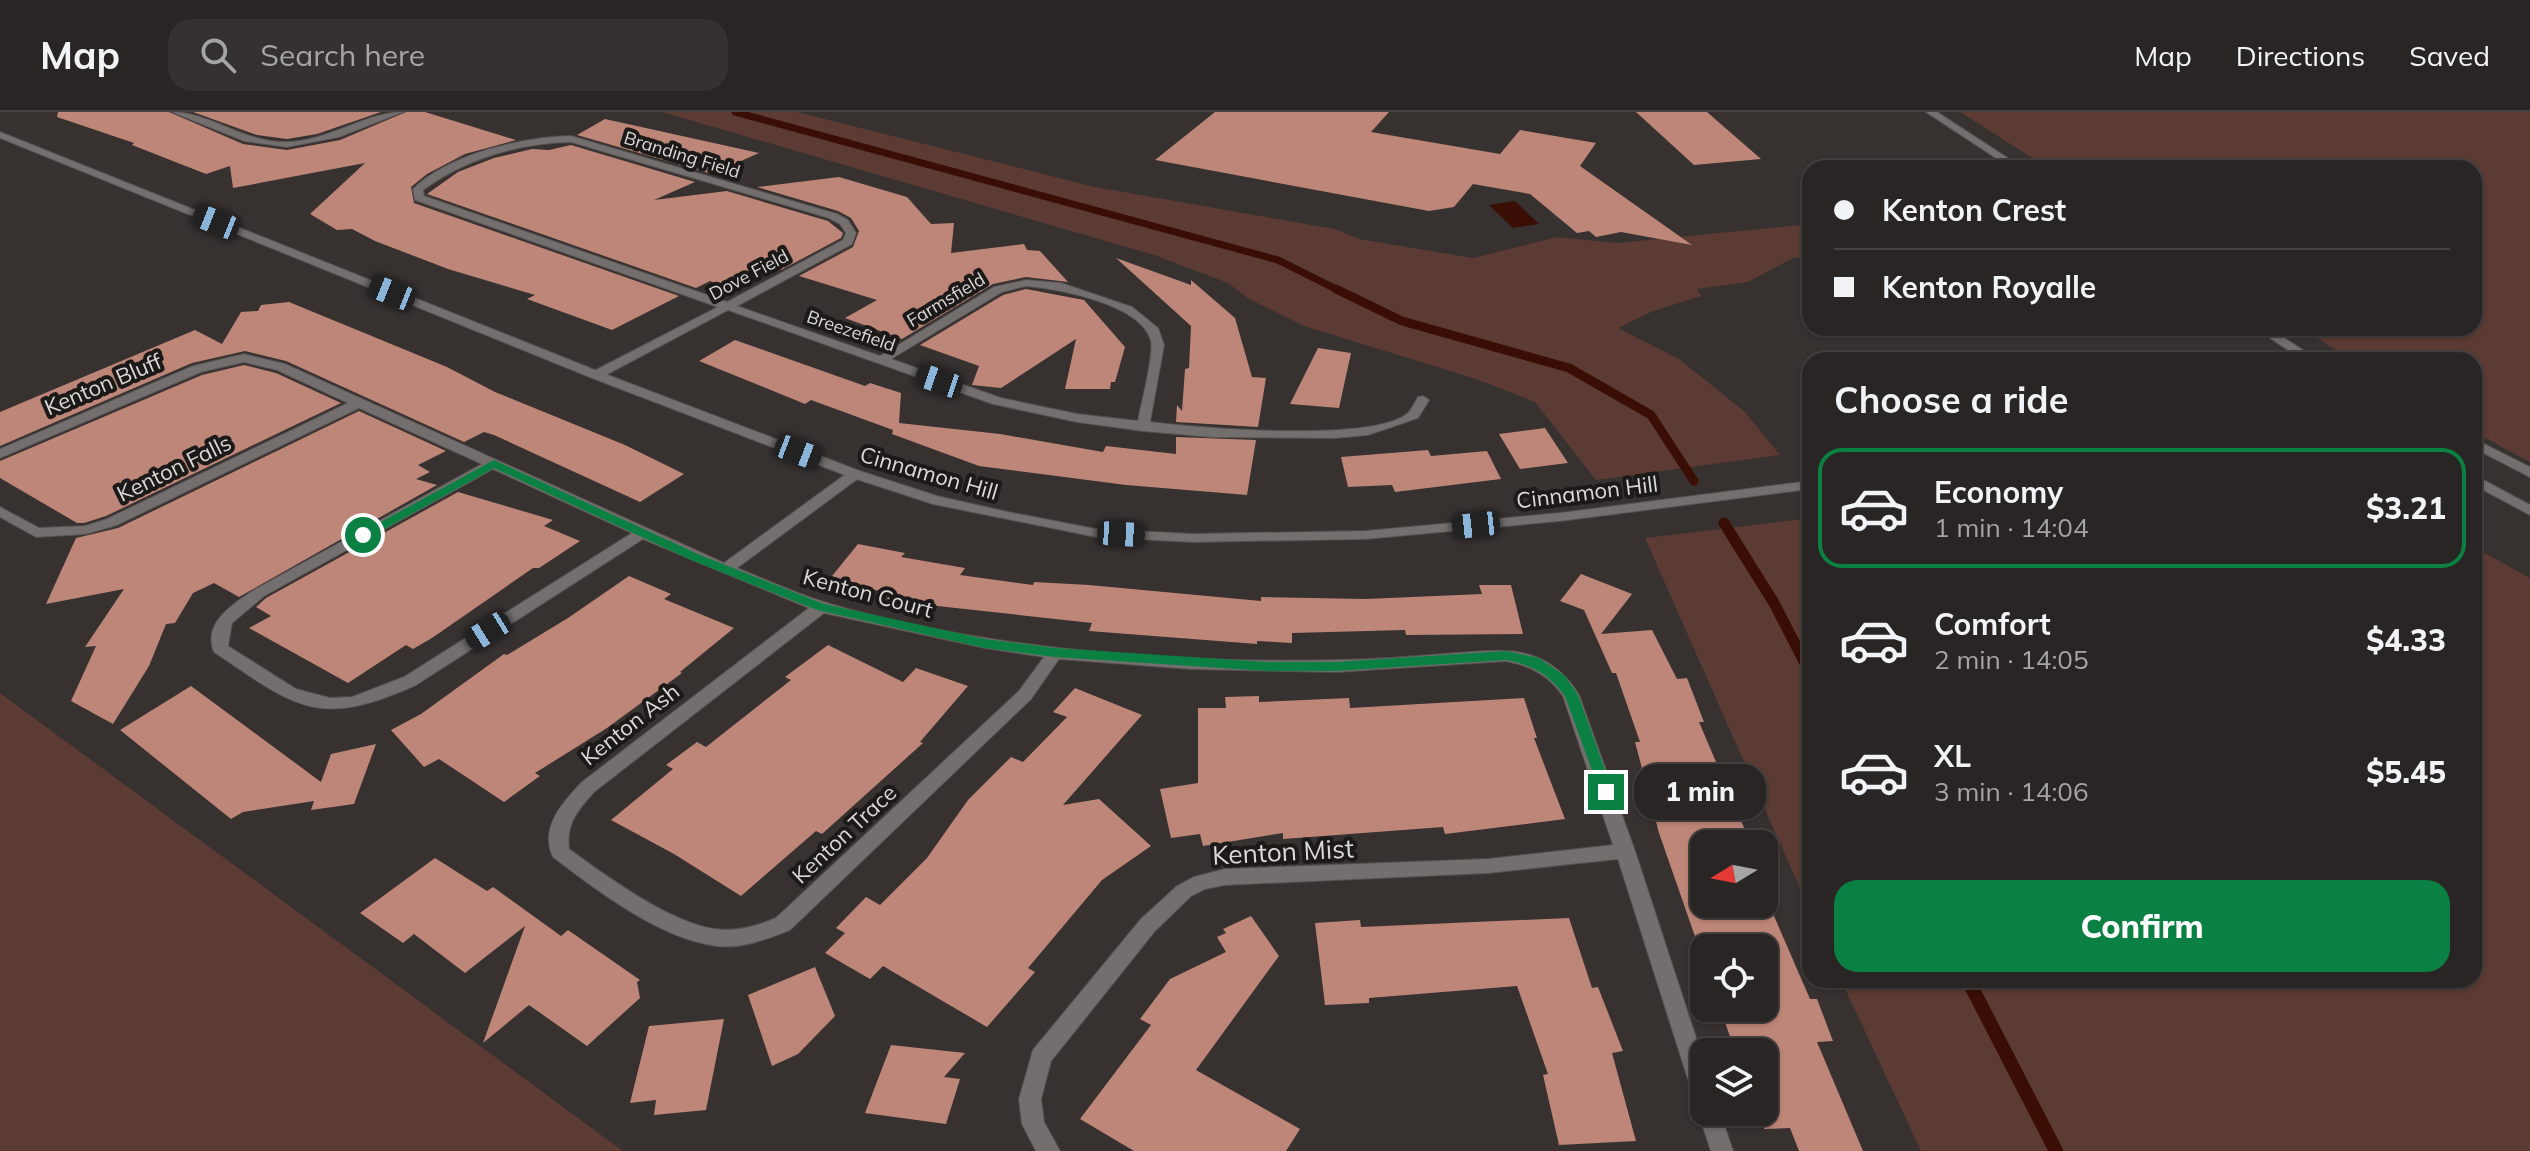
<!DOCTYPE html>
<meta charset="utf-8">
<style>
:root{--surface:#292524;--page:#353131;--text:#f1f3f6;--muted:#a5a5a6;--line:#454241;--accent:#0b8043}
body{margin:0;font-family:Mulish,sans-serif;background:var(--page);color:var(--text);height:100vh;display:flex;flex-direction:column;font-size:30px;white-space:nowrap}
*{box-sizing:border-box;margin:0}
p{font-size:26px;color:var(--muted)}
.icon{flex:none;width:44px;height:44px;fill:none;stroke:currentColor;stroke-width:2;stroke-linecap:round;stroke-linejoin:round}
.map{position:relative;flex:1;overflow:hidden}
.drawer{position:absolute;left:1802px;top:240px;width:680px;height:636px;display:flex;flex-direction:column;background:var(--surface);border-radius:24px;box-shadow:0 2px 6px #0004,0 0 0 2px var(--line)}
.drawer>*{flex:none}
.top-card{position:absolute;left:1802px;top:48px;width:680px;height:176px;border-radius:24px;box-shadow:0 2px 6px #0004,0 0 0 2px var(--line);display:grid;align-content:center;height:176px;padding:0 32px;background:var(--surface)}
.needle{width:52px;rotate:260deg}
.fabs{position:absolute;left:1690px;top:718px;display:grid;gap:16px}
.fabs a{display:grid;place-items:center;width:88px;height:88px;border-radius:16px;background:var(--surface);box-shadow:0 2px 6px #0004,0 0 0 2px var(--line);font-size:40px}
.end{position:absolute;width:36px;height:36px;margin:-18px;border:10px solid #0b8043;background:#fff;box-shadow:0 0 0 4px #fff}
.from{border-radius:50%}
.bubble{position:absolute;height:56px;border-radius:24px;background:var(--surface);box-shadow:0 2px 6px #0004,0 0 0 2px var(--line);font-size:26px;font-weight:800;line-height:56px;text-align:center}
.car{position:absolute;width:24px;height:48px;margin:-24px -12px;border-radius:10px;box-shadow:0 0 6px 2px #0007;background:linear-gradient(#222 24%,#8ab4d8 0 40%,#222 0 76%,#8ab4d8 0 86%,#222 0)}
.top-card b{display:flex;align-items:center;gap:28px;height:76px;font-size:30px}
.top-card b+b{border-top:2px solid var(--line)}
.top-card i{width:20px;height:20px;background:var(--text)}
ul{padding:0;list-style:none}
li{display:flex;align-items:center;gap:24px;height:120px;margin:0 16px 12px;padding:0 16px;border:4px solid transparent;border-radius:24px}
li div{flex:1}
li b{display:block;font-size:30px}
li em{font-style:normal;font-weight:800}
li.selected{border-color:var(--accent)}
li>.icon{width:72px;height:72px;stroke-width:1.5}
h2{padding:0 32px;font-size:36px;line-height:96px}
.action{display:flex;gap:16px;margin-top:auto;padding:16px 32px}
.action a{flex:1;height:92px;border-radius:24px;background:var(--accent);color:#fff;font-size:32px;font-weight:800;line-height:92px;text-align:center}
header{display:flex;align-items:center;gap:48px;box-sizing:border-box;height:112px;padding:0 40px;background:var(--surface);border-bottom:2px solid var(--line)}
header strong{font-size:38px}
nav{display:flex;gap:44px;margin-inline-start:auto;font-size:28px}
.search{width:560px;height:72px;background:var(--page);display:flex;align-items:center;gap:20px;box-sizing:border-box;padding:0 28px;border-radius:24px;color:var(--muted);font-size:30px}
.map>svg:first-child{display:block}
</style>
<header>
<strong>Map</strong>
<div class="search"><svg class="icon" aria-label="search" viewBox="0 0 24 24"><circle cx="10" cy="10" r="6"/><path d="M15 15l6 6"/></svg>Search here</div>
<nav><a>Map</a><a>Directions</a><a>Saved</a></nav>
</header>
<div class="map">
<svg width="2530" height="1039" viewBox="0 0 2530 1039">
<rect width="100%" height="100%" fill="#373130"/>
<g fill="#5b3b33">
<polygon points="662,0 797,0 1095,75 1335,117 1359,127 1473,146 1557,125 1617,131 1810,112 1810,144 1793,146 1748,170 1697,177 1701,184 1651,200 1618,216 1679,247 1744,299 1780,343 1596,368 1535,290 1476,267 1304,214 1249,187 1228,171 1154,143"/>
<polygon points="1960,0 2530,0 2530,350 2474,320 2474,248 2352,248 2301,216 2474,216 2474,56 2048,56"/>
<polygon points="1810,406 1810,799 1645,426"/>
<polygon points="2474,435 2530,466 2530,1039 1921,1039 1841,868 2474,868"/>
<polygon points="0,581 623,1039 0,1039"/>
</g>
<polygon fill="#3a0e04" points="1515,89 1539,112 1513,116 1489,93"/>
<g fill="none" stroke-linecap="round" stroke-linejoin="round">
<polyline stroke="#3a0e04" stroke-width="7" points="735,0 1278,148 1340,179"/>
<polyline stroke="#3a0e04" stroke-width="9" points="1336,177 1402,209 1569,256 1651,303 1694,369"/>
<polyline stroke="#3a0e04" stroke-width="11" points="1724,411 1774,491 1810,561"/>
<polyline stroke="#3a0e04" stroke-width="14" points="1968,868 2056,1039"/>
</g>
<g fill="#be8678">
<polygon points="58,0 169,0 243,32 287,38 340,28 406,0 425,0 516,28 465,42 427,62 411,75 414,91 679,184 612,218 527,187 535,183 448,157 375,129 352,117 337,118 310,102 365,51 233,76 230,54 206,62 132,33 134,31 57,5"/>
<polygon points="193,0 381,0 317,22 287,27 257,23"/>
<polygon points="1215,0 1389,0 1371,20 1500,42 1520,18 1596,31 1580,54 1692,133 1621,120 1596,125 1589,119 1577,121 1530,82 1473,72 1454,95 1429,99 1155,48"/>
<polygon points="1636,0 1707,0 1761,47 1694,53"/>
<polygon points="605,7 759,41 712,62 577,23"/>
<polygon points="571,33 695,70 654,88 727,79 828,109 843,121 841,126 781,158 762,152 720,173 710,169 696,176 427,82 458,60 494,46 532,37 549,38"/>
<polygon points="839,65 907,85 931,112 954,111 951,141 1024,132 1027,138 1040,139 1068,170 1026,165 993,172 902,227 845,206 877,188 799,164 853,135 859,119 851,106 838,99 757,75"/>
<polygon points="1116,146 1191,173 1191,168 1235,206 1252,265 1266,266 1258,315 1176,310 1177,293 1182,299 1185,257 1189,256 1191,214"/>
<polygon points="1026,177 1084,188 1125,235 1115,270 1111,270 1110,277 1065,277 1076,227 1001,276 972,273 979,254 920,233 1003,183"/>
<polygon points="289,190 447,255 495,280 625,333 684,362 640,390 494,323 484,320 464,330 286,249 245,239 192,251 0,334 0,300 195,218 222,232 241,200 258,199 261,193"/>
<polygon points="735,228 865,274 870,271 901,281 899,311 1000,322 1103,340 1106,334 1176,342 1176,325 1256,328 1247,383 1126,373 979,354 892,322 893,318 811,288 805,292 699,249"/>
<polygon points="1318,236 1351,241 1339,296 1290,292"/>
<polygon points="244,253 276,261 341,291 106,404 84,411 77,411 0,366 0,349 202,263"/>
<polygon points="359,299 446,339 418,353 430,360 416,367 437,373 239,485 214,471 193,481 175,511 166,512 149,554 113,612 71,589 96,534 85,535 124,477 46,492 76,426 118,416"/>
<polygon points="1545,316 1568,351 1520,357 1499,322"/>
<polygon points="1428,338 1431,344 1487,339 1501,367 1395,380 1392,373 1348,375 1341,345"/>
<polygon points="458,380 553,408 544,414 580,429 539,456 533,456 432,526 413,537 406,533 348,571 249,516 271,504 256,495 266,486"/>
<polygon points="858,432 905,441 901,445 965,456 960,463 1033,473 1034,470 1089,473 1261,489 1261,485 1365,487 1482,482 1479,473 1511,473 1523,522 1406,523 1405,518 1292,521 1292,531 1257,529 1257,532 1089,519 1092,511 919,492 887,487 891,481 828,469"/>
<polygon points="1581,462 1632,482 1601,522 1652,518 1677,567 1687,566 1704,610 1699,610 1751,732 1704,732 1704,792 1764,792 1764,781 1810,887 1817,887 1833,929 1817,930 1863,1039 1799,1039 1790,1016 1764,1017 1764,933 1733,933 1720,896 1764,896 1764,836 1699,836 1659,721 1635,630 1640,630 1616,561 1612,561 1584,498 1560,489"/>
<polygon points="629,464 671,482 664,487 734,516 680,560 682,561 607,616 535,661 540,664 504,690 439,647 424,655 391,618 421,602 504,542 507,543 568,506"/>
<polygon points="828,533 903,570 916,556 968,574 920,630 923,631 822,722 816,719 741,784 674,742 611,708 673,657 666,653 697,630 706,635 791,568 785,565"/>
<polygon points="191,574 321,670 331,642 376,632 354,692 311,698 314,689 243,700 231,707 120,618"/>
<polygon points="1075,576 1142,603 1063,693 1099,687 1151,734 1102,768 1028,856 1035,860 987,915 883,854 870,867 825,841 845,821 836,816 866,785 880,793 927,746 968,688 1011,645 1023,650 1067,605 1053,600"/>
<polygon points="1259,584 1259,590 1349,586 1350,596 1524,586 1537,626 1534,626 1565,707 1445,722 1443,715 1283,727 1283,721 1203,734 1200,722 1171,726 1160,677 1198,671 1198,596 1226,596 1225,585"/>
<polygon points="435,746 487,779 493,775 561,824 568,818 640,868 637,870 640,886 587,934 529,893 483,931 525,814 465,861 414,822 403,831 360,801"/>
<polygon points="1251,804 1279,844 1196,958 1300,1017 1286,1039 1134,1039 1080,1007 1151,913 1140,907 1170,867 1226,840 1217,825 1226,821 1223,817"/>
<polygon points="1569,806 1592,876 1598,875 1623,939 1612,941 1636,1029 1559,1033 1543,963 1548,962 1517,874 1369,886 1369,891 1325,893 1315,811 1360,808 1361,815"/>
<polygon points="815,855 835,904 798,942 772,954 748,883"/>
<polygon points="724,907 706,998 654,1003 656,988 630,991 649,914"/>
<polygon points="891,933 965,941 944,965 960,967 946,1012 865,1001"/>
</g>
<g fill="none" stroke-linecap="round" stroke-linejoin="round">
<g stroke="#554f4e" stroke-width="2">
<g id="minor">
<path d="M172 0C210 0 244 31 287 30 329 29 366 0 403 0L339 25 287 35 244 29Z"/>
<path d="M571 24 837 102 848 108 856 121 852 132 737 194 880 244 994 175 1026 168 1061 171 1132 195 1158 216 1164 233 1150 310C1198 316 1374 331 1408 301 1412 297 1415 290 1418 285L1423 284 1429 288 1418 306 1368 323 1335 326 1211 325 1143 319 1077 310 993 292 728 198 600 266H592V260L718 195 415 88 413 77C449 42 522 25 571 24ZM571 30 829 106 840 112 846 121 843 128 727 190 424 84 423 78C465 47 519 31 571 30ZM1026 174C1059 177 1142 192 1151 229 1154 244 1141 292 1138 309L1077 302 1001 286 891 247 1002 180Z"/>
<path d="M244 242 285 252 724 451 850 359H860L862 362 860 365 737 456C767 468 797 482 827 491 983 537 1174 552 1336 548 1377 548 1417 544 1457 541 1473 540 1490 538 1506 539 1538 540 1563 556 1579 583L1635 739 1704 950V1000H1720L1733 1039H1711L1698 1000 1702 992 1696 990 1693 983 1618 747 1488 761 1225 773 1205 777 1191 784 1155 819 1051 949 1041 987 1044 1010 1060 1039H1036L1022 1012 1019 987 1033 938 1141 807 1177 774 1194 765 1225 757 1488 747 1613 733 1563 584C1548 563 1531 554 1506 549L1336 560 1191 557 1059 547 1031 587 790 818C767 827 742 837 717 834 662 828 596 778 553 745 539 716 563 690 582 670L809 496 643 427 416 573C318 617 297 596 214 540 202 511 233 492 254 478L482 352 359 296 117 413 86 422 36 425 0 405V395L39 416 85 414 107 407 348 291 277 258 244 250 201 260 0 346V337L193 254ZM493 357 632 421 404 565 352 585 330 586 296 577 228 534 232 511 264 484ZM824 501 985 536 1044 545 1019 579 776 806C757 814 736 820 715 817 670 811 606 764 569 737 566 711 578 698 594 680Z"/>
</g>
</g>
<g stroke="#554f4e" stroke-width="2">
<g id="tertiary">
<polygon points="1926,0 1937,0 2023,56 2011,56"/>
<polygon points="0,20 600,260 860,359 937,384 1008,400 1096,417 1193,422 1365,419 1560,401 1810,369 1810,377 1560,409 1365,427 1193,430 1096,425 933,392 850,365 592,266 0,26"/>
<polygon points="2255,216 2269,216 2318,248 2303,248"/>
<polygon points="2474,327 2530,355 2530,365 2474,336"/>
<polygon points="2474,363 2530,393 2530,403 2474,373"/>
</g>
</g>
<use href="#minor" fill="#726f6e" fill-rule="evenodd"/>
<use href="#tertiary" fill="#726f6e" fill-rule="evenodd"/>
</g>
<path fill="#0b8043" d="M494 348 700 443 824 492 985 527 1055 536 1267 550H1336L1506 539 1539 546 1565 564 1578 583 1613 680 1611 683H1601L1565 584C1549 562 1532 553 1506 548L1336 559H1267L1055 545 985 536 817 498 691 448 494 356 368 426 357 423Z"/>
<g text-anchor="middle" stroke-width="8" stroke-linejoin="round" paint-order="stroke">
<g font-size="18" fill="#dbd8d7" stroke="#1c1a19">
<text transform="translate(682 43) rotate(17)" y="6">Branding Field</text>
<text transform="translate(749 163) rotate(-28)" y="6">Dove Field</text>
<text transform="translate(946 188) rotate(-31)" y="6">Farmsfield</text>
<text transform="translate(851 219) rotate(19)" y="6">Breezefield</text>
</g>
<g font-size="22" fill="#dbd8d7" stroke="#1c1a19">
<text transform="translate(103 272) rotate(-23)" y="8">Kenton Bluff</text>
<text transform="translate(174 356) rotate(-26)" y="8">Kenton Falls</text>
<text transform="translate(929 361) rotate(16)" y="8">Cinnamon Hill</text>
<text transform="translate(1587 380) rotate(-7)" y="8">Cinnamon Hill</text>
<text transform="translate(868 481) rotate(15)" y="8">Kenton Court</text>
<text transform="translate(630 612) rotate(-38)" y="8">Kenton Ash</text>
<text transform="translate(844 722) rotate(-43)" y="8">Kenton Trace</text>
</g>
<g font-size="26" fill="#dbd8d7" stroke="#1c1a19">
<text transform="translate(1283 740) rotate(-3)" y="9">Kenton Mist</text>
</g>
</g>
</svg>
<div class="fabs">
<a><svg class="needle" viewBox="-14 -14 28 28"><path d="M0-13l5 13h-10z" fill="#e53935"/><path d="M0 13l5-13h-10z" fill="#a5a5a6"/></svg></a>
<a><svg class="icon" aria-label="locate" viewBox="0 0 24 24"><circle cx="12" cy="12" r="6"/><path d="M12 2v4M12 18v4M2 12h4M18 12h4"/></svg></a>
<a><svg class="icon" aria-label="layers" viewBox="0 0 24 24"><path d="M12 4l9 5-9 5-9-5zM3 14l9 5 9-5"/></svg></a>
</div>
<i class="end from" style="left:363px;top:423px"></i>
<i class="end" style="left:1606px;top:680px"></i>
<div class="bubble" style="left:1634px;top:652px;width:132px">1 min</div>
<i class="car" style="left:216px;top:110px;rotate:292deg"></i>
<i class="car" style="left:392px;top:181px;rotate:292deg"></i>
<i class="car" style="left:939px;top:269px;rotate:289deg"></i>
<i class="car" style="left:798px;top:340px;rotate:111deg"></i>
<i class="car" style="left:1476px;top:413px;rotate:264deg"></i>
<i class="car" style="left:1121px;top:422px;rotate:93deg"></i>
<i class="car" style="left:488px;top:519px;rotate:238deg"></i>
<div class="top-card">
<b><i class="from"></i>Kenton Crest</b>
<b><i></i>Kenton Royalle</b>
</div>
<section class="drawer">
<h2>Choose a ride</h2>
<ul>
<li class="selected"><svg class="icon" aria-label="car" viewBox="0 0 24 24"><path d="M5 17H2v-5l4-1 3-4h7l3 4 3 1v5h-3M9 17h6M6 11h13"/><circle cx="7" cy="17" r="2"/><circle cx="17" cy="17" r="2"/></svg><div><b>Economy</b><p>1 min · 14:04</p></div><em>$3.21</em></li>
<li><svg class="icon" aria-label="car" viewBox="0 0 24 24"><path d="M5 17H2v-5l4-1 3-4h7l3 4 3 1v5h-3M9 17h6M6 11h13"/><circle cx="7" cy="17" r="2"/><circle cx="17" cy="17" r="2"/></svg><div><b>Comfort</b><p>2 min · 14:05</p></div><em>$4.33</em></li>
<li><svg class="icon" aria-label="car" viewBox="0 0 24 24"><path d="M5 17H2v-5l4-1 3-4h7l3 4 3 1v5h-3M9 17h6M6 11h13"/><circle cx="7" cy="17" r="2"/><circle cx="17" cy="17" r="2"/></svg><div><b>XL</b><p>3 min · 14:06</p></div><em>$5.45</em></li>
</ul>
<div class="action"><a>Confirm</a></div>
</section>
</div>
